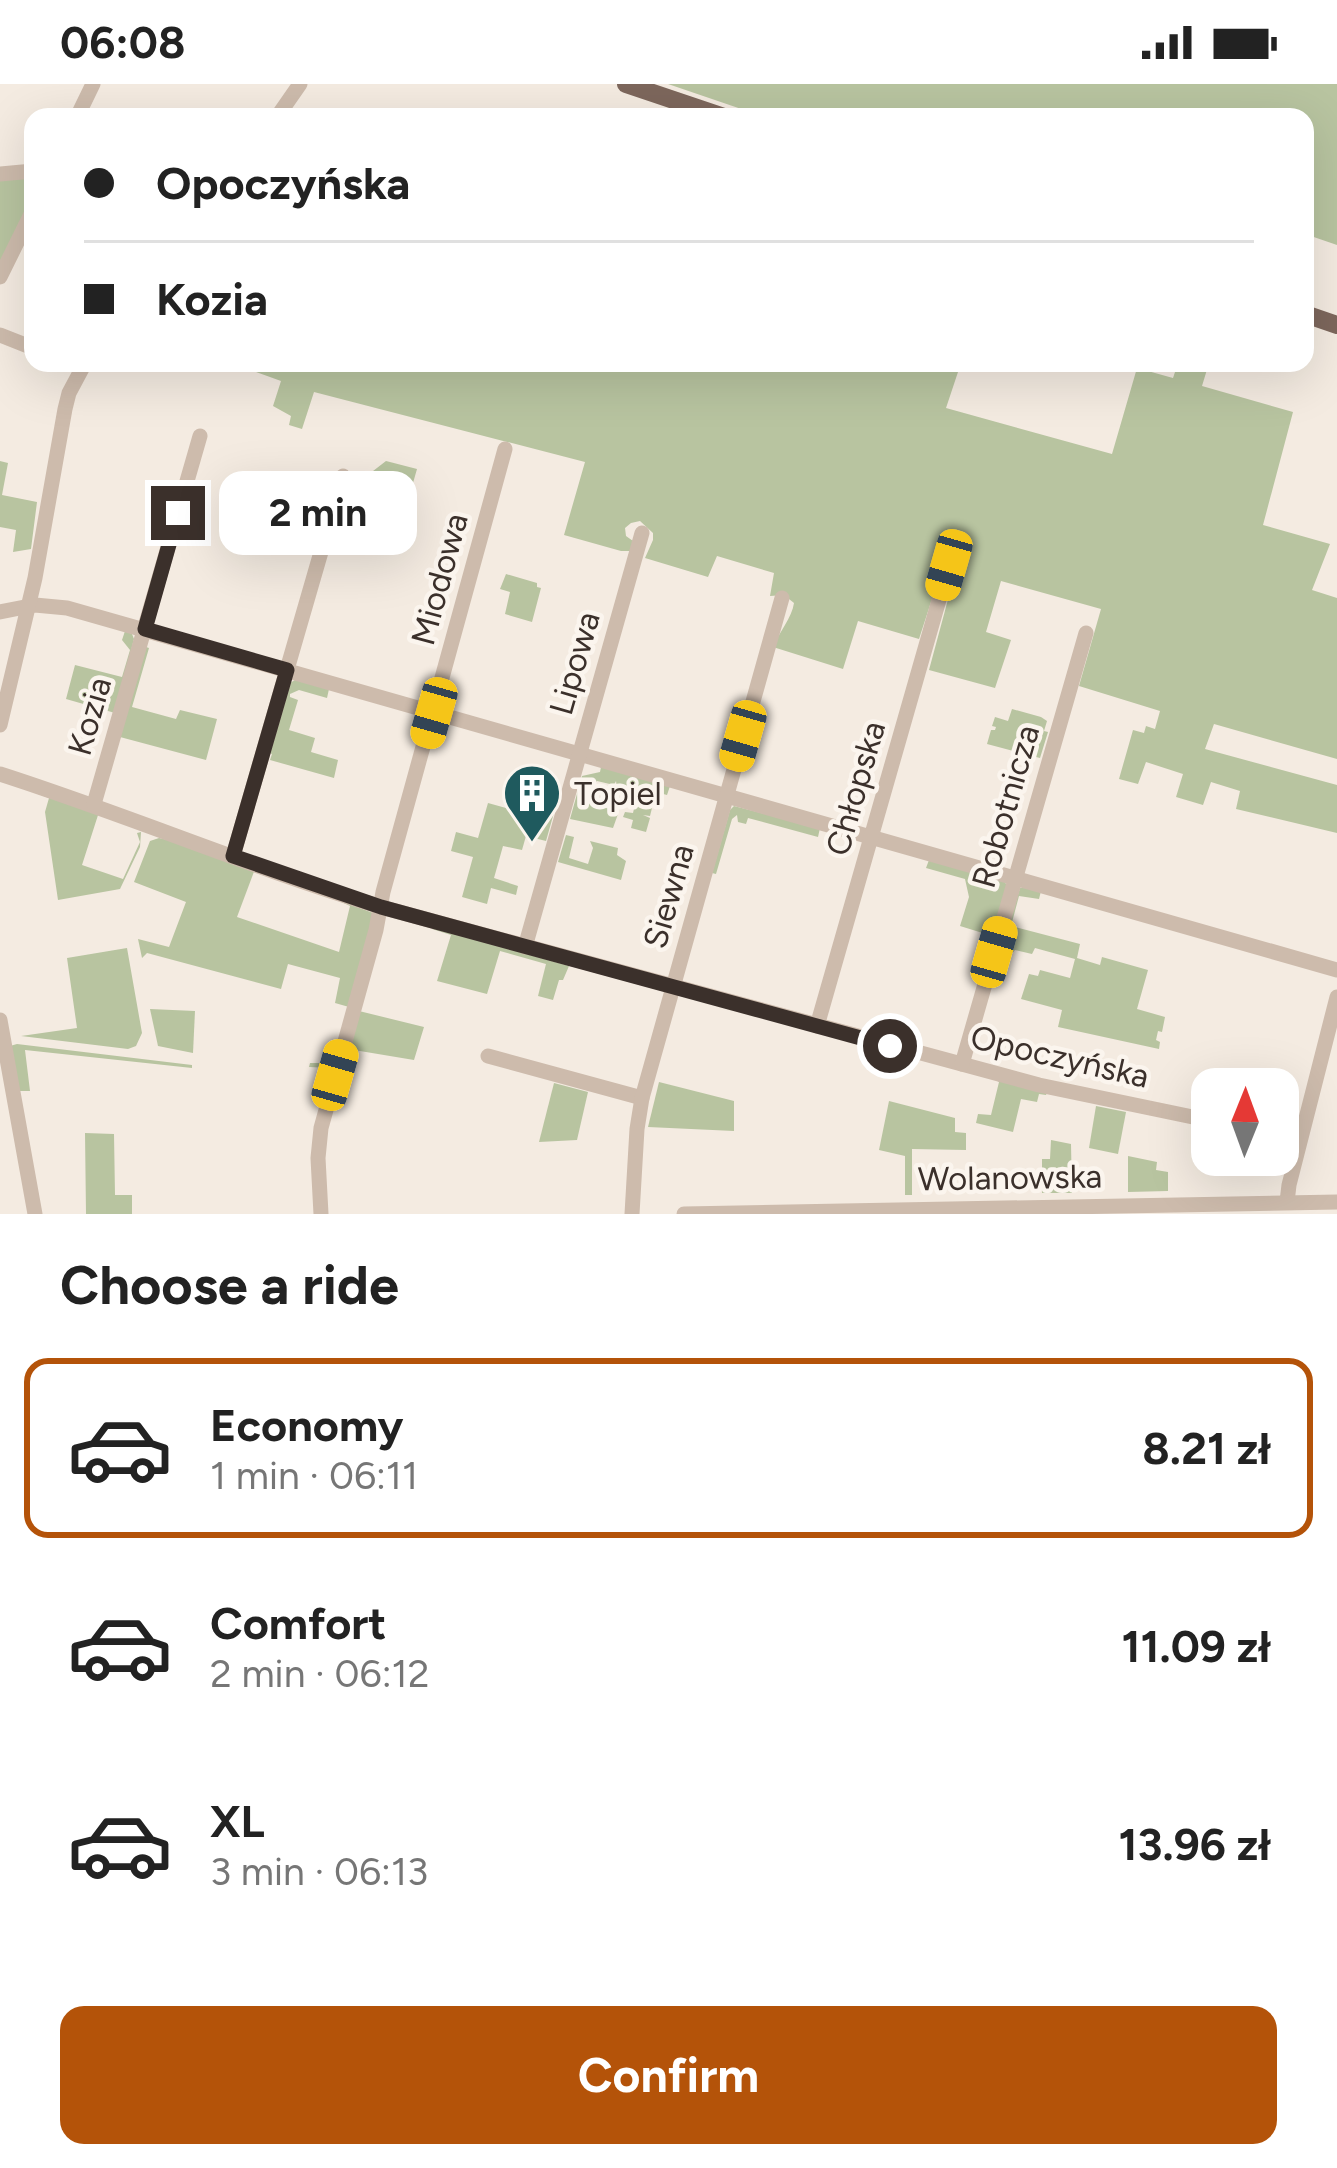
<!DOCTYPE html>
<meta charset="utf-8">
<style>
:root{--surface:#fff;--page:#f2f2f2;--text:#222;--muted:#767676;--line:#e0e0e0;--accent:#b45309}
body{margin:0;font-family:Figtree,sans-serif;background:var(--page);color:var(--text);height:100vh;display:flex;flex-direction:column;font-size:45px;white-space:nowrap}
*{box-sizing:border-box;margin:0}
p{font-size:39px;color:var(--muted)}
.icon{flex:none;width:66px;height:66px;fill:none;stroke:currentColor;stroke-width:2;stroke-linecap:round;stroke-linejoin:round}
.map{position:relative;height:1130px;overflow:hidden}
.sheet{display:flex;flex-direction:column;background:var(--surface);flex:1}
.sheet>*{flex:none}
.hud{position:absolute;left:24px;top:24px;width:1290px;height:264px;border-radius:24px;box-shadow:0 12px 48px #0002;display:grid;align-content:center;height:264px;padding:0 60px;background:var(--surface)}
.needle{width:78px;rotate:1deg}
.fabs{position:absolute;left:1191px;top:984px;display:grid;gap:24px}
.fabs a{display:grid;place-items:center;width:108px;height:108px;border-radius:24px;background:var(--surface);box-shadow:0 12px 48px #0002;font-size:60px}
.end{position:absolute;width:54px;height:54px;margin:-27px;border:15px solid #3b302b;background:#fff;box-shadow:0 0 0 6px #fff}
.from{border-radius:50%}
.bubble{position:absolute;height:84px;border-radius:24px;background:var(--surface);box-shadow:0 12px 48px #0002;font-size:39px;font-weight:700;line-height:84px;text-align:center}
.car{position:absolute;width:36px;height:72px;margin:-36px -18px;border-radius:15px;box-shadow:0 0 9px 3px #0007;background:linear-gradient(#f5c518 24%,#345 0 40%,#f5c518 0 76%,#345 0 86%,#f5c518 0)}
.hud b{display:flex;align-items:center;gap:42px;height:114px;font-size:45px}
.hud b+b{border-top:3px solid var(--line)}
.hud i{width:30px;height:30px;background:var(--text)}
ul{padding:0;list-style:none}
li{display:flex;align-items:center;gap:36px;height:180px;margin:0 24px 18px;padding:0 36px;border:6px solid transparent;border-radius:24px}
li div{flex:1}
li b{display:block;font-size:45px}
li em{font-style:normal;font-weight:700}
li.active{border-color:var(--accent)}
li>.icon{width:108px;height:108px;stroke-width:1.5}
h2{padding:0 60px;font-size:54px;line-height:144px}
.primary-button{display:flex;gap:24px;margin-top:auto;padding:24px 60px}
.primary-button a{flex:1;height:138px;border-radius:24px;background:var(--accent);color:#fff;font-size:48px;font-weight:700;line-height:138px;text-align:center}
.status{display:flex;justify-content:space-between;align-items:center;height:84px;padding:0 60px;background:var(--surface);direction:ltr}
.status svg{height:33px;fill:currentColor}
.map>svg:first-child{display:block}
</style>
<div class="status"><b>06:08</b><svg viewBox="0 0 49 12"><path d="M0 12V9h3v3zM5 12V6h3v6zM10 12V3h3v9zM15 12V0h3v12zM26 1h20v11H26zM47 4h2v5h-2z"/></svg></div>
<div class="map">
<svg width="1337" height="1130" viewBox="0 0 1337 1130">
<rect width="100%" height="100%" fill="#f4ebe1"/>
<g fill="#b8c4a0">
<polygon points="668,0 1337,0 1337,161 1305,150 1305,33 765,33"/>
<polygon points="0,95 33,95 33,117 0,184"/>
<path d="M231 279H961L946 324 1112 370 1137 284 1173 294 1178 279H1209L1202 302 1293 328 1263 441 1330 460 1312 506 1337 514V675L1214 640 1205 665 1337 701V749L1236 725 1240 707 1211 698 1203 721 1176 713 1183 690 1146 678 1138 700 1119 695 1133 646 1144 649 1146 642 1155 645 1160 627 1079 602 1101 525 1001 497 986 548 1011 556 995 604 929 586 957 482 944 478 919 555 858 537 843 585 773 563C779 548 792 534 794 519L784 511 770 512 774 489 717 472 708 493 645 474 653 456V449L640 437 631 439 625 444 626 452 633 457 632 467H621L564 451 585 378 314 308 302 345 289 341 291 332 273 322 281 297Z"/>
<polygon points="0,377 8,379 2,411 37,418 31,465 13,468 16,446 0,443"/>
<polygon points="386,377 417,385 411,406 414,408 403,452 340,434 350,393 364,394"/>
<polygon points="506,490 537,499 537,503 541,504 532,538 505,530 510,508 500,505"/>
<polygon points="125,547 132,550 134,555 115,629 66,615 75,581 122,593 130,566 122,556"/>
<polygon points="146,563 149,564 132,623 176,635 180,626 217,635 206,676 120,653"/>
<polygon points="295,596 329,605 327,614 299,606 290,610 290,613 298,616 289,646 315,654 311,668 338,676 334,694 270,676 272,670 267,668 290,599"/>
<polygon points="1012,625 1041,633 1047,637 1044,647 1048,648 1040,674 987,660 991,646 995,646 996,643 992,642 995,633 1008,637"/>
<polygon points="601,683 670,702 667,711 656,708 650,732 643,731 650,734 646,748 631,744 633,736 623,733 625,728 633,729 639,703 635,709 617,704 616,697 614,701 597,697 595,699 589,698 585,716 594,720 594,723 616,725 618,730 613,744 570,735 582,692 600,688"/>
<polygon points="0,696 99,728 82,781 123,795 140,758 137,749 141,748 140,763 120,805 58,816 45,728 49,714"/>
<polygon points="511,708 530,714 530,718 555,725 546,757 526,752 522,766 503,762 494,794 518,802 516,811 491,804 487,820 462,813 473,773 451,767 456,748 478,754 488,719 506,724"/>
<polygon points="734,722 820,744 818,753 748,734 746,740 738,738 737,731 732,735 716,790 712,789 730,726"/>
<polygon points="566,751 574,753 569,774 588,780 593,764 590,757 618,764 617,771 626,777 621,796 558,778"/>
<polygon points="159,754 181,759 255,785 237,833 339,868 350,822 331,813 373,829 374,839 335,977 330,984 309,983 310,979 332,979 349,923 335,919 340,894 288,880 281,905 147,869 142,874 138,855 169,863 186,818 134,798 150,757"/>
<polygon points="929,776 1005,798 1007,802 993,856 989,854 989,851 960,842 969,813 965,795 926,784"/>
<polygon points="1027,803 1041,807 1039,815 1019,812 1011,842 1080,860 1077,874 1100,881 1102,873 1148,886 1137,925 1165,933 1162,948 1158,947 1156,956 1160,958 1159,965 1058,943 1062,926 1021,915 1029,890 1038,892 1040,886 1070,894 1075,875 1035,864 1032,870 1015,866 1006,876 999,874 1020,804"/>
<polygon points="432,843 569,882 563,896 559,896 553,916 538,912 546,880 500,867 487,910 437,897 451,851 432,845"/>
<polygon points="127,864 142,949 136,962 128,965 21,952 77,944 67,874"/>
<polygon points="150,925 195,927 193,969 158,962"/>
<polygon points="359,927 424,943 414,976 354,966 346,993 342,990"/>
<polygon points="17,960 192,981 192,984 25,966 30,1007 18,1007 10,962"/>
<polygon points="996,996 1047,1008 1046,1011 1039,1010 1037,1018 1021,1015 1013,1048 976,1039 978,1030 991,1031 999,998"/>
<polygon points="659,998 734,1017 734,1047 648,1043"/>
<polygon points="554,999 588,1008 577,1056 539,1058"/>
<polygon points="889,1017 955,1034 955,1048 966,1049 966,1066 912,1065 912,1111 905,1111 905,1072 879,1066"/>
<polygon points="1096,1022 1126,1028 1118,1070 1089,1064"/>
<polygon points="85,1049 114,1050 115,1111 132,1111 132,1130 86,1130"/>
<polygon points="1051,1056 1071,1060 1072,1109 1042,1109 1042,1075 1050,1075"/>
<polygon points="1128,1072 1157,1078 1156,1086 1168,1088 1168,1107 1128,1108"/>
</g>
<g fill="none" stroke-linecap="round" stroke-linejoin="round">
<g stroke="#cdbbac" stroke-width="15">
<polyline points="77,33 93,0"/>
<polyline points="277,33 300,0"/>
<polyline points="0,90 33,87"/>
<polyline points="0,193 33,126"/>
<polyline points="0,251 33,264"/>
<polyline points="0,528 35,521 67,524 1337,886"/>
<polyline points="0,641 35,494 65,325 69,309 85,279"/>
<path d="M0 690C128 731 252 784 381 823L1039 1001 1212 1037"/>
<polyline points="94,720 200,352"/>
<polyline points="233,772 343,392"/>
<polyline points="525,863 642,449"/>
<polyline points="0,936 35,1130"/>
<polyline points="817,942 949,481"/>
<polyline points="488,972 642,1014"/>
<polyline points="962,980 1086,549"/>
<polyline points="1278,1051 1300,1055"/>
<polyline points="1287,1118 1289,1101 1337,913"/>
<polyline points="321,1130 318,1074 321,1044 376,846 383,808 505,365"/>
<polyline points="632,1130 637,1045 642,1014 782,514"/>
<polyline points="684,1130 1337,1118"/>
</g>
<g stroke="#7d675c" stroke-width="18">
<polyline points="626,0 724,33"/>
<polyline points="1305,230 1337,241"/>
</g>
</g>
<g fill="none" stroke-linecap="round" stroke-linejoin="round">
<polyline stroke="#3b302b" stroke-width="15" points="178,429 145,545 287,586 233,772 381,823 890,962"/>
</g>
<defs>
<g id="building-pin" transform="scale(3)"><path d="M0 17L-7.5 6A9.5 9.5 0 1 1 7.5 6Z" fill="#1f5a5e" stroke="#fbf5ee"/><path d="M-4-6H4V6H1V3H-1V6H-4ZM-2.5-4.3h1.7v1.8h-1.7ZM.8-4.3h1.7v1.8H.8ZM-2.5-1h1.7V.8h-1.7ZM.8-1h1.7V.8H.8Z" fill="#fff"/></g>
</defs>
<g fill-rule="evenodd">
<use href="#building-pin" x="532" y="709"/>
</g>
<g text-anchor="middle" stroke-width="9" stroke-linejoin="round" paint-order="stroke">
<g font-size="33" fill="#3b302b" stroke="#fbf5ee">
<text transform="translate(439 495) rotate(-75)" y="12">Miodowa</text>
<text transform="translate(574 579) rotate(-74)" y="12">Lipowa</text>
<text transform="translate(89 632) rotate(-74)" y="12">Kozia</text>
<text transform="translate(855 704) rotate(-74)" y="12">Chłopska</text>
<text transform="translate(1005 722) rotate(-74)" y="12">Robotnicza</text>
<text transform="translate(668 812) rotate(-74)" y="12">Siewna</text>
<text transform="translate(1060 972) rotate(13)" y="12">Opoczyńska</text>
<text transform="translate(1010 1093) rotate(-1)" y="12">Wolanowska</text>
</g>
<g font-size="33" fill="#3b302b" stroke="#fbf5ee" text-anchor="start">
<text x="574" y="721">Topiel</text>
</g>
</g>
</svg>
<div class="fabs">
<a><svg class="needle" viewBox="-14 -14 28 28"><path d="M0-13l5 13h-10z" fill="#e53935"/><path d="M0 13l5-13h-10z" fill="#767676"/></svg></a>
</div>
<i class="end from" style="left:890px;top:962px"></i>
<i class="end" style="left:178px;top:429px"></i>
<div class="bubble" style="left:219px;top:387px;width:198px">2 min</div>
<i class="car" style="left:949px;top:481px;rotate:196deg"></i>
<i class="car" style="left:434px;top:629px;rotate:196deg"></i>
<i class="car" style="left:743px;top:652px;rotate:196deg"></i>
<i class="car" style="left:994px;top:868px;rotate:16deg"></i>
<i class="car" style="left:335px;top:991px;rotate:16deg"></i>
<div class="hud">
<b><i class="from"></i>Opoczyńska</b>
<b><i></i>Kozia</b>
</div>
</div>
<section class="sheet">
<h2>Choose a ride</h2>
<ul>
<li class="active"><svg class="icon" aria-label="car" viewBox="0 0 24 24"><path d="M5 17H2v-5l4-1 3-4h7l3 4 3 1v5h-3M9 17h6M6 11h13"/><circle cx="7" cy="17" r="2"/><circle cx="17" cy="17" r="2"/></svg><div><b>Economy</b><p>1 min · 06:11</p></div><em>8.21 zł</em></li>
<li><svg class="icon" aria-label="car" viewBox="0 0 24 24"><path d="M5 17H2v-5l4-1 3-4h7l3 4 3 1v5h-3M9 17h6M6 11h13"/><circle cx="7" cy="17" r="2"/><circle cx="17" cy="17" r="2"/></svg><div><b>Comfort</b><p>2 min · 06:12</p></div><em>11.09 zł</em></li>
<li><svg class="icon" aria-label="car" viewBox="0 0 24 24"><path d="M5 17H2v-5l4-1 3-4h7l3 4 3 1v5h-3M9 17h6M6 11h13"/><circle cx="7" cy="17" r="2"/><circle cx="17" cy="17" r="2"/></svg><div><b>XL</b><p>3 min · 06:13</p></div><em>13.96 zł</em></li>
</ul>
<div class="primary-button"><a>Confirm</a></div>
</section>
